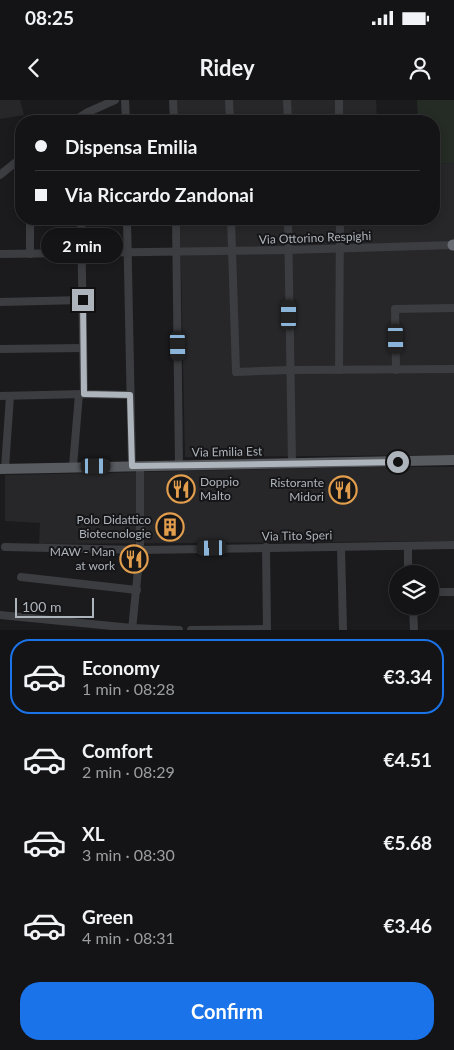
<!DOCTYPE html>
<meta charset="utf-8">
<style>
:root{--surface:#141416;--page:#212123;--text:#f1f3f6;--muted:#9d9ea1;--line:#333335;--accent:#1a73e8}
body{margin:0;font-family:Lato,sans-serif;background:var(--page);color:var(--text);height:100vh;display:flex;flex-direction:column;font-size:19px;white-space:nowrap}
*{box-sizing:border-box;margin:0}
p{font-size:16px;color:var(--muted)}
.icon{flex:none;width:28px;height:28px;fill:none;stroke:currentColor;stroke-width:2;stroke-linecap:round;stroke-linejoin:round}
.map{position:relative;height:530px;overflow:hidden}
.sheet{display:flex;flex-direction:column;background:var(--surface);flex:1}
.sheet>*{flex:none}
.hud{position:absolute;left:15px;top:15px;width:425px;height:110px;border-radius:20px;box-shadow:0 2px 8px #0003,0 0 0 1px var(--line);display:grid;align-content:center;height:110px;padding:0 20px;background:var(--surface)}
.controls{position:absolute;left:389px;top:465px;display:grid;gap:10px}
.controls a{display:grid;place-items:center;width:50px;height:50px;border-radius:50%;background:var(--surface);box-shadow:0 2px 8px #0003,0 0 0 1px var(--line);font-size:25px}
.scale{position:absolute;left:15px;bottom:12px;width:79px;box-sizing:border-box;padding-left:5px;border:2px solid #aeb4bb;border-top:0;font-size:14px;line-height:18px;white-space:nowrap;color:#aeb4bb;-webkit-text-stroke:4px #161618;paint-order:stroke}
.end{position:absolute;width:22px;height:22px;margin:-11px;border:6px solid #aeb4bb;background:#111;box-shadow:0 0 0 2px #111}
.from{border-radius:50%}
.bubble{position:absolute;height:35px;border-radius:18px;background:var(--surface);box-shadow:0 2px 8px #0003,0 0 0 1px var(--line);font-size:16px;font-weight:700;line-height:35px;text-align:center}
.car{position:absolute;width:15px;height:30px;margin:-15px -8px;border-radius:6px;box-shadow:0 0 4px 1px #0007;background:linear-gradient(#222 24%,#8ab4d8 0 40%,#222 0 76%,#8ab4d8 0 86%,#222 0)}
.hud b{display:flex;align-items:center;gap:18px;height:48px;font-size:19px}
.hud b+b{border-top:1px solid var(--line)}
.hud i{width:12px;height:12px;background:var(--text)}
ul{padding:9px 0 0;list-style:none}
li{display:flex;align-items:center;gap:15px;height:75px;margin:0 10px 8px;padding:0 10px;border:2px solid transparent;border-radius:20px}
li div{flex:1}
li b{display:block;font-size:19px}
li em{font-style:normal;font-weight:700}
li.active{border-color:var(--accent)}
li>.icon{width:45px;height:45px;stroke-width:1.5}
.cta{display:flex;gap:10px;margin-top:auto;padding:10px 20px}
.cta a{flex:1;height:58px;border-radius:20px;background:var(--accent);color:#fff;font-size:20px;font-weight:700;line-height:58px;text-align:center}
.status{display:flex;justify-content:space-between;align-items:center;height:35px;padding:0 25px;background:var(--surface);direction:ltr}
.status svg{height:14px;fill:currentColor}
header{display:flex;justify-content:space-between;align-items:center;height:65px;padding:0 20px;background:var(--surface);font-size:22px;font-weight:700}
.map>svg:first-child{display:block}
</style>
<div class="status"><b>08:25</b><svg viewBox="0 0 49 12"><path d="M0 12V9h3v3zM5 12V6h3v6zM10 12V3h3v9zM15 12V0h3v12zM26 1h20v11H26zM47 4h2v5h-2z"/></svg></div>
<header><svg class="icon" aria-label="back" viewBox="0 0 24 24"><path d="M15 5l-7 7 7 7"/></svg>Ridey<svg class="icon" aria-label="person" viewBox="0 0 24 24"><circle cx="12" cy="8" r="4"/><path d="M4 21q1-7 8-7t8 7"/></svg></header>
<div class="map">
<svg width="454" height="530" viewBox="0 0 454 530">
<rect width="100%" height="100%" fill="#1b1b1d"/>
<g fill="#27272a">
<polygon points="0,0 20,0 24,15 0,19"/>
<polygon points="177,0 376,0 377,21 177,21"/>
<polygon points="454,63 454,355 185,357 180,119 434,119 434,64"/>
<polygon points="365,367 454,367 454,441 39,444 40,423 5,421 5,375"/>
</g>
<polygon fill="#252c25" points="417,0 454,0 454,63 434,64 434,21 418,21"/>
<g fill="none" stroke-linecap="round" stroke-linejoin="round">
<g stroke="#3c3d41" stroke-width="8">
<polyline points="125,0 126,21"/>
<polyline points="173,0 174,21"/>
<polyline points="229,0 230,21"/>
<polyline points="287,0 288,21"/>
<polyline points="339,0 339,21"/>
<polyline points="74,21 86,13 115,0"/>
<polyline points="0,75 21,58"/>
<polyline points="30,119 30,154"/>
<polyline points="81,119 84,294"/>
<polyline points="127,119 132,366"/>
<polyline points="176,119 179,365"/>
<polyline points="231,119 236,272 291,270 454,269"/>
<polyline points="288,119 292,363"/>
<polyline points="0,154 289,150 454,145"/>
<polyline points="0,202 83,200"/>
<polyline points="0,249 83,248"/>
<polyline points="339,270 340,119"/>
<polyline points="396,270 395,209 454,208"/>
<polyline points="0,296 84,294 130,295"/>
<polyline points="73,366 79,294"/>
<polyline points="5,368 10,296"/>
<polyline points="408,446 408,474"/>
<polyline points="5,447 140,450 454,445"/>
<polyline points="266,447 267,530"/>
<polyline points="341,447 343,530"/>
<polyline points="21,477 137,490"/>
<polyline points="430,492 454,492"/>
<polyline points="413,506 414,530"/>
<polyline points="0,515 132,528 179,530"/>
<polyline points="132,530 140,450 140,366"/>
<polyline points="191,530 267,529"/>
</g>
<polyline stroke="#585b60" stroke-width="10" points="0,369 454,360"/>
<polyline stroke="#686c72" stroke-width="11" points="453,145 454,145"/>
</g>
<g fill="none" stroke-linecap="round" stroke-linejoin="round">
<polyline stroke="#aeb4bb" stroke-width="6" points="83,200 84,294 130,295 132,366 398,362"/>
</g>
<defs>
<g id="restaurant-ring" transform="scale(1.4375)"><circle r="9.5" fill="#161618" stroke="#e29e4d" stroke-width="1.5"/><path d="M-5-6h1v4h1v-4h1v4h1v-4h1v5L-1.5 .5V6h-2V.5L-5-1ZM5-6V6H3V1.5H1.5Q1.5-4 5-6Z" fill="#e29e4d"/></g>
<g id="building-ring" transform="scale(1.4375)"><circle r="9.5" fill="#161618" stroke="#e29e4d" stroke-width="1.5"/><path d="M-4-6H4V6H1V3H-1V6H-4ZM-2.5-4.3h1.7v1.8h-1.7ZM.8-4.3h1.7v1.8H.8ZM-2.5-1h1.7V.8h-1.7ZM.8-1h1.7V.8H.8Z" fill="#e29e4d"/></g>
</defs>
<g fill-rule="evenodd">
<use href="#restaurant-ring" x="181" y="389"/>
<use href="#restaurant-ring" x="343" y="390"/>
<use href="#building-ring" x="170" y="427"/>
<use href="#restaurant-ring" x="134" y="459"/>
</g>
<g text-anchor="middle" stroke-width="4" stroke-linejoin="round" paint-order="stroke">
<g font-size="12" fill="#aeb4bb" stroke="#161618">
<text transform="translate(315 138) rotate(-2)" y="4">Via Ottorino Respighi</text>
<text transform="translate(227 352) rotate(-1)" y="4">Via Emilia Est</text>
<text transform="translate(297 436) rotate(-1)" y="4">Via Tito Speri</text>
</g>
<g font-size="12" fill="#aeb4bb" stroke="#161618" text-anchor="end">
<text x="200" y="386" text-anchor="start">Doppio<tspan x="200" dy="14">Malto</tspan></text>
<text x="324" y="387">Ristorante<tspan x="324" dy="14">Midori</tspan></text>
<text x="151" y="424">Polo Didattico<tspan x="151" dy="14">Biotecnologie</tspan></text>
<text x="115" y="456">MAW - Man<tspan x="115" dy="14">at work</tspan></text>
</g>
</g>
</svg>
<div class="controls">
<a><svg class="icon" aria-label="layers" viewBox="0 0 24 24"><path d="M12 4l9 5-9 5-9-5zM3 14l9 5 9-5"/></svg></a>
</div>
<div class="scale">100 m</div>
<i class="end from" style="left:398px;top:362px"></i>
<i class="end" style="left:83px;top:200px"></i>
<div class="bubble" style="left:41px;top:128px;width:82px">2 min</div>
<i class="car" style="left:289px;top:215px;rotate:0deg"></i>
<i class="car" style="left:396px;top:239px;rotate:179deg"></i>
<i class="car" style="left:178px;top:246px;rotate:179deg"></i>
<i class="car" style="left:96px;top:366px;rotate:90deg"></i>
<i class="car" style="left:212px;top:448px;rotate:269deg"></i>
<div class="hud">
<b><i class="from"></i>Dispensa Emilia</b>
<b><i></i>Via Riccardo Zandonai</b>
</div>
</div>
<section class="sheet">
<ul>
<li class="active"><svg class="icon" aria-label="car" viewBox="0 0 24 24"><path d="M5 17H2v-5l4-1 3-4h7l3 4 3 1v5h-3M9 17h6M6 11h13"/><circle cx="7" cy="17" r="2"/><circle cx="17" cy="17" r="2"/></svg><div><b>Economy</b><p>1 min · 08:28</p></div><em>€3.34</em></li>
<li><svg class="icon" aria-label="car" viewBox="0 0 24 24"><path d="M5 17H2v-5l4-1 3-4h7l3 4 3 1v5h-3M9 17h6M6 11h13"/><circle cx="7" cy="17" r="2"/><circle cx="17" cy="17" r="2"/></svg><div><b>Comfort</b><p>2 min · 08:29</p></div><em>€4.51</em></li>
<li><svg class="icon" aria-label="car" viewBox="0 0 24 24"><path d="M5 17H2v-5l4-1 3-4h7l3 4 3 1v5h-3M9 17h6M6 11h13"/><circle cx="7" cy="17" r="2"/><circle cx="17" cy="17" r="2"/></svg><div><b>XL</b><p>3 min · 08:30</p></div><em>€5.68</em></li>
<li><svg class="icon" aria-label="car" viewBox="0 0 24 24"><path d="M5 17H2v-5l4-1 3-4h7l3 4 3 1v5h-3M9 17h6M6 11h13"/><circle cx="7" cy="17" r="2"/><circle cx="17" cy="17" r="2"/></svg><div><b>Green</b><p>4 min · 08:31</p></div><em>€3.46</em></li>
</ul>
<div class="cta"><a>Confirm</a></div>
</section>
